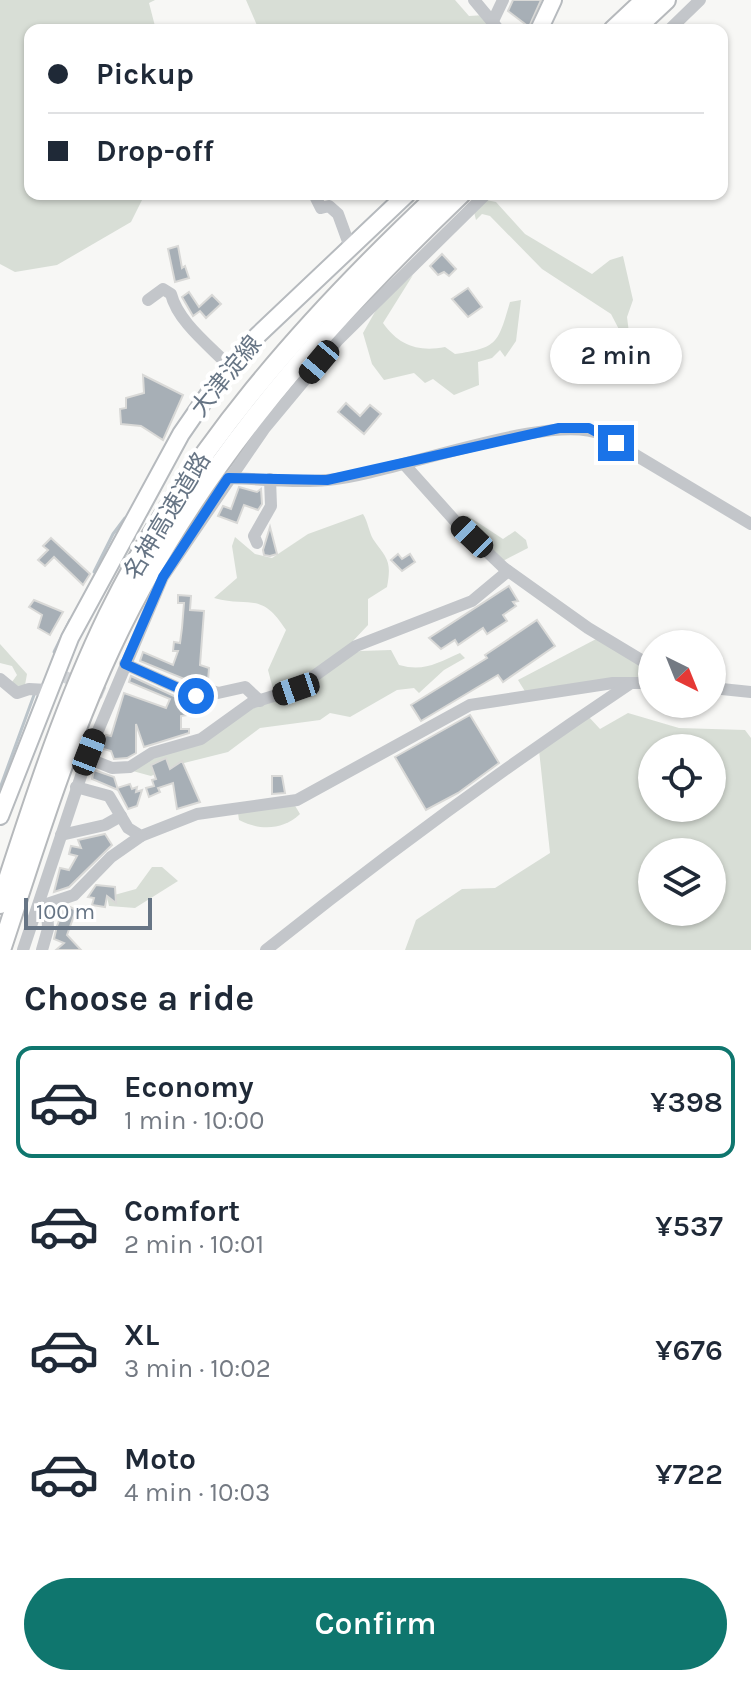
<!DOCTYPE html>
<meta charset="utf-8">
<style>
:root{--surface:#fff;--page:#f2f2f3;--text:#1f2937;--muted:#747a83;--line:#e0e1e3;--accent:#0f766e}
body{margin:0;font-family:Karla,"Noto Sans JP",sans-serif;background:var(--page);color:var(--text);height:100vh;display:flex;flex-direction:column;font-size:30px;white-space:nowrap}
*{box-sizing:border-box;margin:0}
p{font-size:26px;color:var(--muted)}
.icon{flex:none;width:44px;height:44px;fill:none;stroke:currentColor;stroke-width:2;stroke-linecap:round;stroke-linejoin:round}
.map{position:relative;height:950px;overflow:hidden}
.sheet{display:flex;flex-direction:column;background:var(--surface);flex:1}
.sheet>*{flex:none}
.guide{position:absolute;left:24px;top:24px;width:704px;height:176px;border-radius:16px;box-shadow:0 2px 6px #0004;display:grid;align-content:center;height:176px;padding:0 24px;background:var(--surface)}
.needle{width:52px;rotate:137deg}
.fabs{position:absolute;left:638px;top:630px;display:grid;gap:16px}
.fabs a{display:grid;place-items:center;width:88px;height:88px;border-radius:50%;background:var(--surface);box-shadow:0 2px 6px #0004;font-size:40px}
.scale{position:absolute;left:24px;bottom:20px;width:128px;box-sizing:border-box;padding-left:8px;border:4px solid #677585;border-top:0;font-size:22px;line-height:28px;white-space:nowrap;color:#677585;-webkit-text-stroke:6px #fff;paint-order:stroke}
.end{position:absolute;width:36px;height:36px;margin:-18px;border:10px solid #1a73e8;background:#fff;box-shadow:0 0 0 4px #fff}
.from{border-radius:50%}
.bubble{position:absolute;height:56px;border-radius:28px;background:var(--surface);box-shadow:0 2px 6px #0004;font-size:26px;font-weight:600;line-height:56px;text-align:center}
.car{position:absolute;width:24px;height:48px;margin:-24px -12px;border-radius:10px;box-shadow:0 0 6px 2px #0007;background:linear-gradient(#222 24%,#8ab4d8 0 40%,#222 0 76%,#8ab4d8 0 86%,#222 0)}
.guide b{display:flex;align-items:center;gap:28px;height:76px;font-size:30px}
.guide b+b{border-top:2px solid var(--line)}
.guide i{width:20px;height:20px;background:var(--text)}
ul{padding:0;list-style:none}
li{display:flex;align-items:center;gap:24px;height:112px;margin:0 16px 12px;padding:0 8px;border:4px solid transparent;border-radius:16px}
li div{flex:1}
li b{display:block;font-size:30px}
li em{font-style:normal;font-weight:600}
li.current{border-color:var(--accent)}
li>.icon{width:72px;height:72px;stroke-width:1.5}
h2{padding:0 24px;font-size:36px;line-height:96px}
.primary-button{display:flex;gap:16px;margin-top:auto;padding:16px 24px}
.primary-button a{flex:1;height:92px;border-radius:48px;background:var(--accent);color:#fff;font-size:32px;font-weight:600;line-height:92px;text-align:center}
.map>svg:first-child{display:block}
</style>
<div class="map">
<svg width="751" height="950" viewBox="0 0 751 950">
<rect width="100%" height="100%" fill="#f7f7f5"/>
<g fill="#d8ded6" fill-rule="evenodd">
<polygon points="0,0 155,0 149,3 156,30 30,30 30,194 145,194 131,222 57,265 15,272 0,264"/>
<polygon points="246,0 455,0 469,16 485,15 497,30 259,30"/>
<polygon points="486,200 496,202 525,234 592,274 610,260 623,256 633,300 627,317 630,341 624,339 611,314 542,269 490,216 482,214 476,220 474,212"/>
<path d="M413 275 383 323C399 346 419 352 445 347L455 354C498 348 498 343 510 302L521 300 516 341 505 357 500 350 492 358 478 362 479 385 454 395 433 379 425 383 414 373 384 380 372 364 363 333 380 303Z"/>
<path d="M363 514C368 522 369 532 373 539 387 559 392 560 387 587L368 599V625L336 659 360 651 391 650 399 665C424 672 437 663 460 653L465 658 444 670 419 693 414 688 397 690 350 717 330 713 320 720 260 728 228 752 176 765 151 776 129 770 150 757 197 743 222 721 267 701 273 689 268 670 286 630C261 591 252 608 214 598L237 578 232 546 235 537 255 554 272 558 308 534Z"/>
<polygon points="468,516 503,539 515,531 526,540 528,548 501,562 460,521"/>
<polygon points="598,638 639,665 643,679 526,693 518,680"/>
<polygon points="0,644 27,674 25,685 17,688 12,682 17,675 12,666 0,663"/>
<path d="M628 713 679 728 745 730 751 738V950H405L416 920 462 889 495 888 550 853 539 750 588 716 600 729ZM652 748H712V808H652ZM652 852H712V912H652Z"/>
<path d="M294 804 300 814C283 830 260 831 239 820L238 813Z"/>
<polygon points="152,867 162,867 178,881 135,908 109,906 107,897 136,889"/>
</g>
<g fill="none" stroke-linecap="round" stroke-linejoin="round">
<g stroke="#bbc4ca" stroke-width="3">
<polyline points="94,572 113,534 125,518"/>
<polyline points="54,652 70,620"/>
<polyline points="0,788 34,695"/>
</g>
</g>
<g fill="#a7afb6" stroke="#d9d9d7" stroke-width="2">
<polygon points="513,0 541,0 529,27 508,11"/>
<polygon points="178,246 182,268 185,266 189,278 175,282 168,249"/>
<polygon points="442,254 456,269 449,276 444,272 438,275 430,266"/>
<polygon points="468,288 482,307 468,317 452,299"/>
<polygon points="189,292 199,307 212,295 221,304 206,318 200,311 193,316 182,297"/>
<polygon points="143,375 183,395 163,440 141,426 121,424 120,409 126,408 126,398 144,393"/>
<polygon points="346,403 360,416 370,405 381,414 364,434 338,412"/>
<polygon points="239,487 257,492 261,489 262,504 258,510 244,505 237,523 218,516 223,506 231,509"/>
<polygon points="270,527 277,554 270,556 264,555 263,550"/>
<polygon points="51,538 90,574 83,585 54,557 45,566 38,560 48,550 43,546"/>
<polygon points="398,554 402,559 410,554 415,562 402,571 391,560"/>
<polygon points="509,586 518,601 513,602 516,606 503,615 507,621 487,634 483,628 458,645 455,640 441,649 429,638"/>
<polygon points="178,595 191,596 190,610 204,611 200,665 209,668 208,681 200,681 199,685 140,661 143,652 173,665 178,651 173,651 174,642 180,643 182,628 184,603 178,603"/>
<polygon points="34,600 63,612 50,635 38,628 42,615 29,607"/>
<polygon points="537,620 555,646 503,682 498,675 421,721 411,705 487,658 485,655"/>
<polygon points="131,676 187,702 188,715 181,716 181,729 189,729 189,733 144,747 136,724 136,753 127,758 114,759 111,751 100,748 106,735 111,736 124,693 166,708 170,699 129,682"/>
<polygon points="470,715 499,763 458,793 426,810 395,757"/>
<polygon points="166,758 170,769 182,761 200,802 177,809 173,783 158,788 160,792 149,797 146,788 154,786 152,780 156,779 151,765"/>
<polygon points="94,770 114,777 118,790 92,779"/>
<polygon points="272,776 282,776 285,793 272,794"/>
<polygon points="130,784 132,789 137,787 136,792 142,790 137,806 128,809 117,788"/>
<polygon points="105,834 112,845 69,887 54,892 60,868 69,870 77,856 69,854 71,846 81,848 78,840"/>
<polygon points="96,885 115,887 116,903 107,896 105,907 92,905 94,898 88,897"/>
<polygon points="68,906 76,910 67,935 81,950 56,950 64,943 54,939 57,926 64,908"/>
</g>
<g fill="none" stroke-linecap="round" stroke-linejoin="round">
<polyline stroke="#d3d6d9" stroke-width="12" stroke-dasharray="12 6" stroke-linecap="butt" points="65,677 104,693"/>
<g stroke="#b6babe" stroke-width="20">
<g id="major">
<polyline points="539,30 553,0"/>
<polyline points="0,816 70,638 181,434 217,382 257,336 407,194"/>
</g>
</g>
<g stroke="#b6b9bc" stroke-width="22">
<g id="highway">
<polyline points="613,30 645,0"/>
<polyline points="634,30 666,0"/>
<path d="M0 904C32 806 63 708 108 615 188 451 307 318 439 194"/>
<path d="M1 950C32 856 61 761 101 670 183 483 315 334 461 194"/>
</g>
</g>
<g stroke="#c3c6ca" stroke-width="12">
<polyline points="474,0 499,30"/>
<polyline points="493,21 503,0"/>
<polyline points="669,30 700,0"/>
<polyline points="314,194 321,208 329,206 338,214 350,247"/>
<path d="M148 300 163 289 171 294C178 322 210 346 230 367"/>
<polyline points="404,464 456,522 504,568 588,628 646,663 650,683"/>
<path d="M228 478C261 479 295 483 327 480 391 475 553 410 602 435L751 524"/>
<polyline points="257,543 254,536 271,506 270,479"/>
<polyline points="125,664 196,696 203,703"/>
<polyline points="0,679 17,693 29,689 47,690"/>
<polyline points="712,688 751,692"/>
<polyline points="209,690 218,693 245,687 260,701"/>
<polyline points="87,758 112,768 130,767 152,753 201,739 251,703 296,689 356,646 472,601 508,571"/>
<polyline points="76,787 109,796 128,828 141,836 197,814 297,800 470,705 613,683 652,683"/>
<polyline points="61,835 105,825 121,816"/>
<polyline points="38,907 74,895 111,857 141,836"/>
<polyline points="23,950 89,752 163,577 264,429 338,340 486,194"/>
<polyline points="42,950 48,929 47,906"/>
<path d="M266 950C384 856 505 767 631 683"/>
</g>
<use href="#major" stroke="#fff" stroke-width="16"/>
<use href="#highway" stroke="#fff" stroke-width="18"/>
</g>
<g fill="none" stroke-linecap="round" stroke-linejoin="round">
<polyline stroke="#1a73e8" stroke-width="10" points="196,696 125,664 163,577 228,478 327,480 559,428 589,428 616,443"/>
</g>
<g text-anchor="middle" stroke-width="8" stroke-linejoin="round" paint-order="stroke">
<g font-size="24" fill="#677585" stroke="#fff">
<text transform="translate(226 376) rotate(-51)" y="8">大津淀線</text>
<text transform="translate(167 516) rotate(-59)" y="8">名神高速道路</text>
</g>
</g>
</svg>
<div class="fabs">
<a><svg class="needle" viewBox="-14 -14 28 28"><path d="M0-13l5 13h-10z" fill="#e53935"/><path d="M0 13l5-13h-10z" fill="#747a83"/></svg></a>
<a><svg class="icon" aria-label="locate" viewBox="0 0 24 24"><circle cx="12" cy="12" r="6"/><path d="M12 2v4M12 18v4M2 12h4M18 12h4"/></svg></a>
<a><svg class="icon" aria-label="layers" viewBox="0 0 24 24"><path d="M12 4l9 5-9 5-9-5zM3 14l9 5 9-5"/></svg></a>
</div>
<div class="scale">100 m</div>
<i class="end from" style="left:196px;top:696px"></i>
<i class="end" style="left:616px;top:443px"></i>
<div class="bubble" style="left:550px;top:328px;width:132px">2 min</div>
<i class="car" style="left:319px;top:362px;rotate:220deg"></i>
<i class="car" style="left:472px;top:537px;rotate:314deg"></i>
<i class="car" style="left:296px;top:689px;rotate:251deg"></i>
<i class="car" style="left:89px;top:752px;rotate:21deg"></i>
<div class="guide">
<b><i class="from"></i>Pickup</b>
<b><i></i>Drop-off</b>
</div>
</div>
<section class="sheet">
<h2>Choose a ride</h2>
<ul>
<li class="current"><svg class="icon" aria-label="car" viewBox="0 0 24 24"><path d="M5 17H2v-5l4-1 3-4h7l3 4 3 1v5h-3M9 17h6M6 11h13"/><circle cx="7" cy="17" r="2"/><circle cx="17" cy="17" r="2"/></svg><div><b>Economy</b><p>1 min · 10:00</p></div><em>¥398</em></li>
<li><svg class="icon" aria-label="car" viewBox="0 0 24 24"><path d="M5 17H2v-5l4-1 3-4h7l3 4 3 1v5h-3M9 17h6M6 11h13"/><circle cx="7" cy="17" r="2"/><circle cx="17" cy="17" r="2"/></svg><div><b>Comfort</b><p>2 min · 10:01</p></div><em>¥537</em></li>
<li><svg class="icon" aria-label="car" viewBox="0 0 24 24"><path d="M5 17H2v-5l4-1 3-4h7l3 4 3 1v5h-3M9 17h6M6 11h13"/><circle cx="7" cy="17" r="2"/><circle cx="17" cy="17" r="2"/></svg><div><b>XL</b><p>3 min · 10:02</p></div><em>¥676</em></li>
<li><svg class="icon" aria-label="car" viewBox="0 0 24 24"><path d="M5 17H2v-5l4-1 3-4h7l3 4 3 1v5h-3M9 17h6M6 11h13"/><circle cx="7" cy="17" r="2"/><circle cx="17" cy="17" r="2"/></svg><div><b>Moto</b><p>4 min · 10:03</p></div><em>¥722</em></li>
</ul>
<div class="primary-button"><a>Confirm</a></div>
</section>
